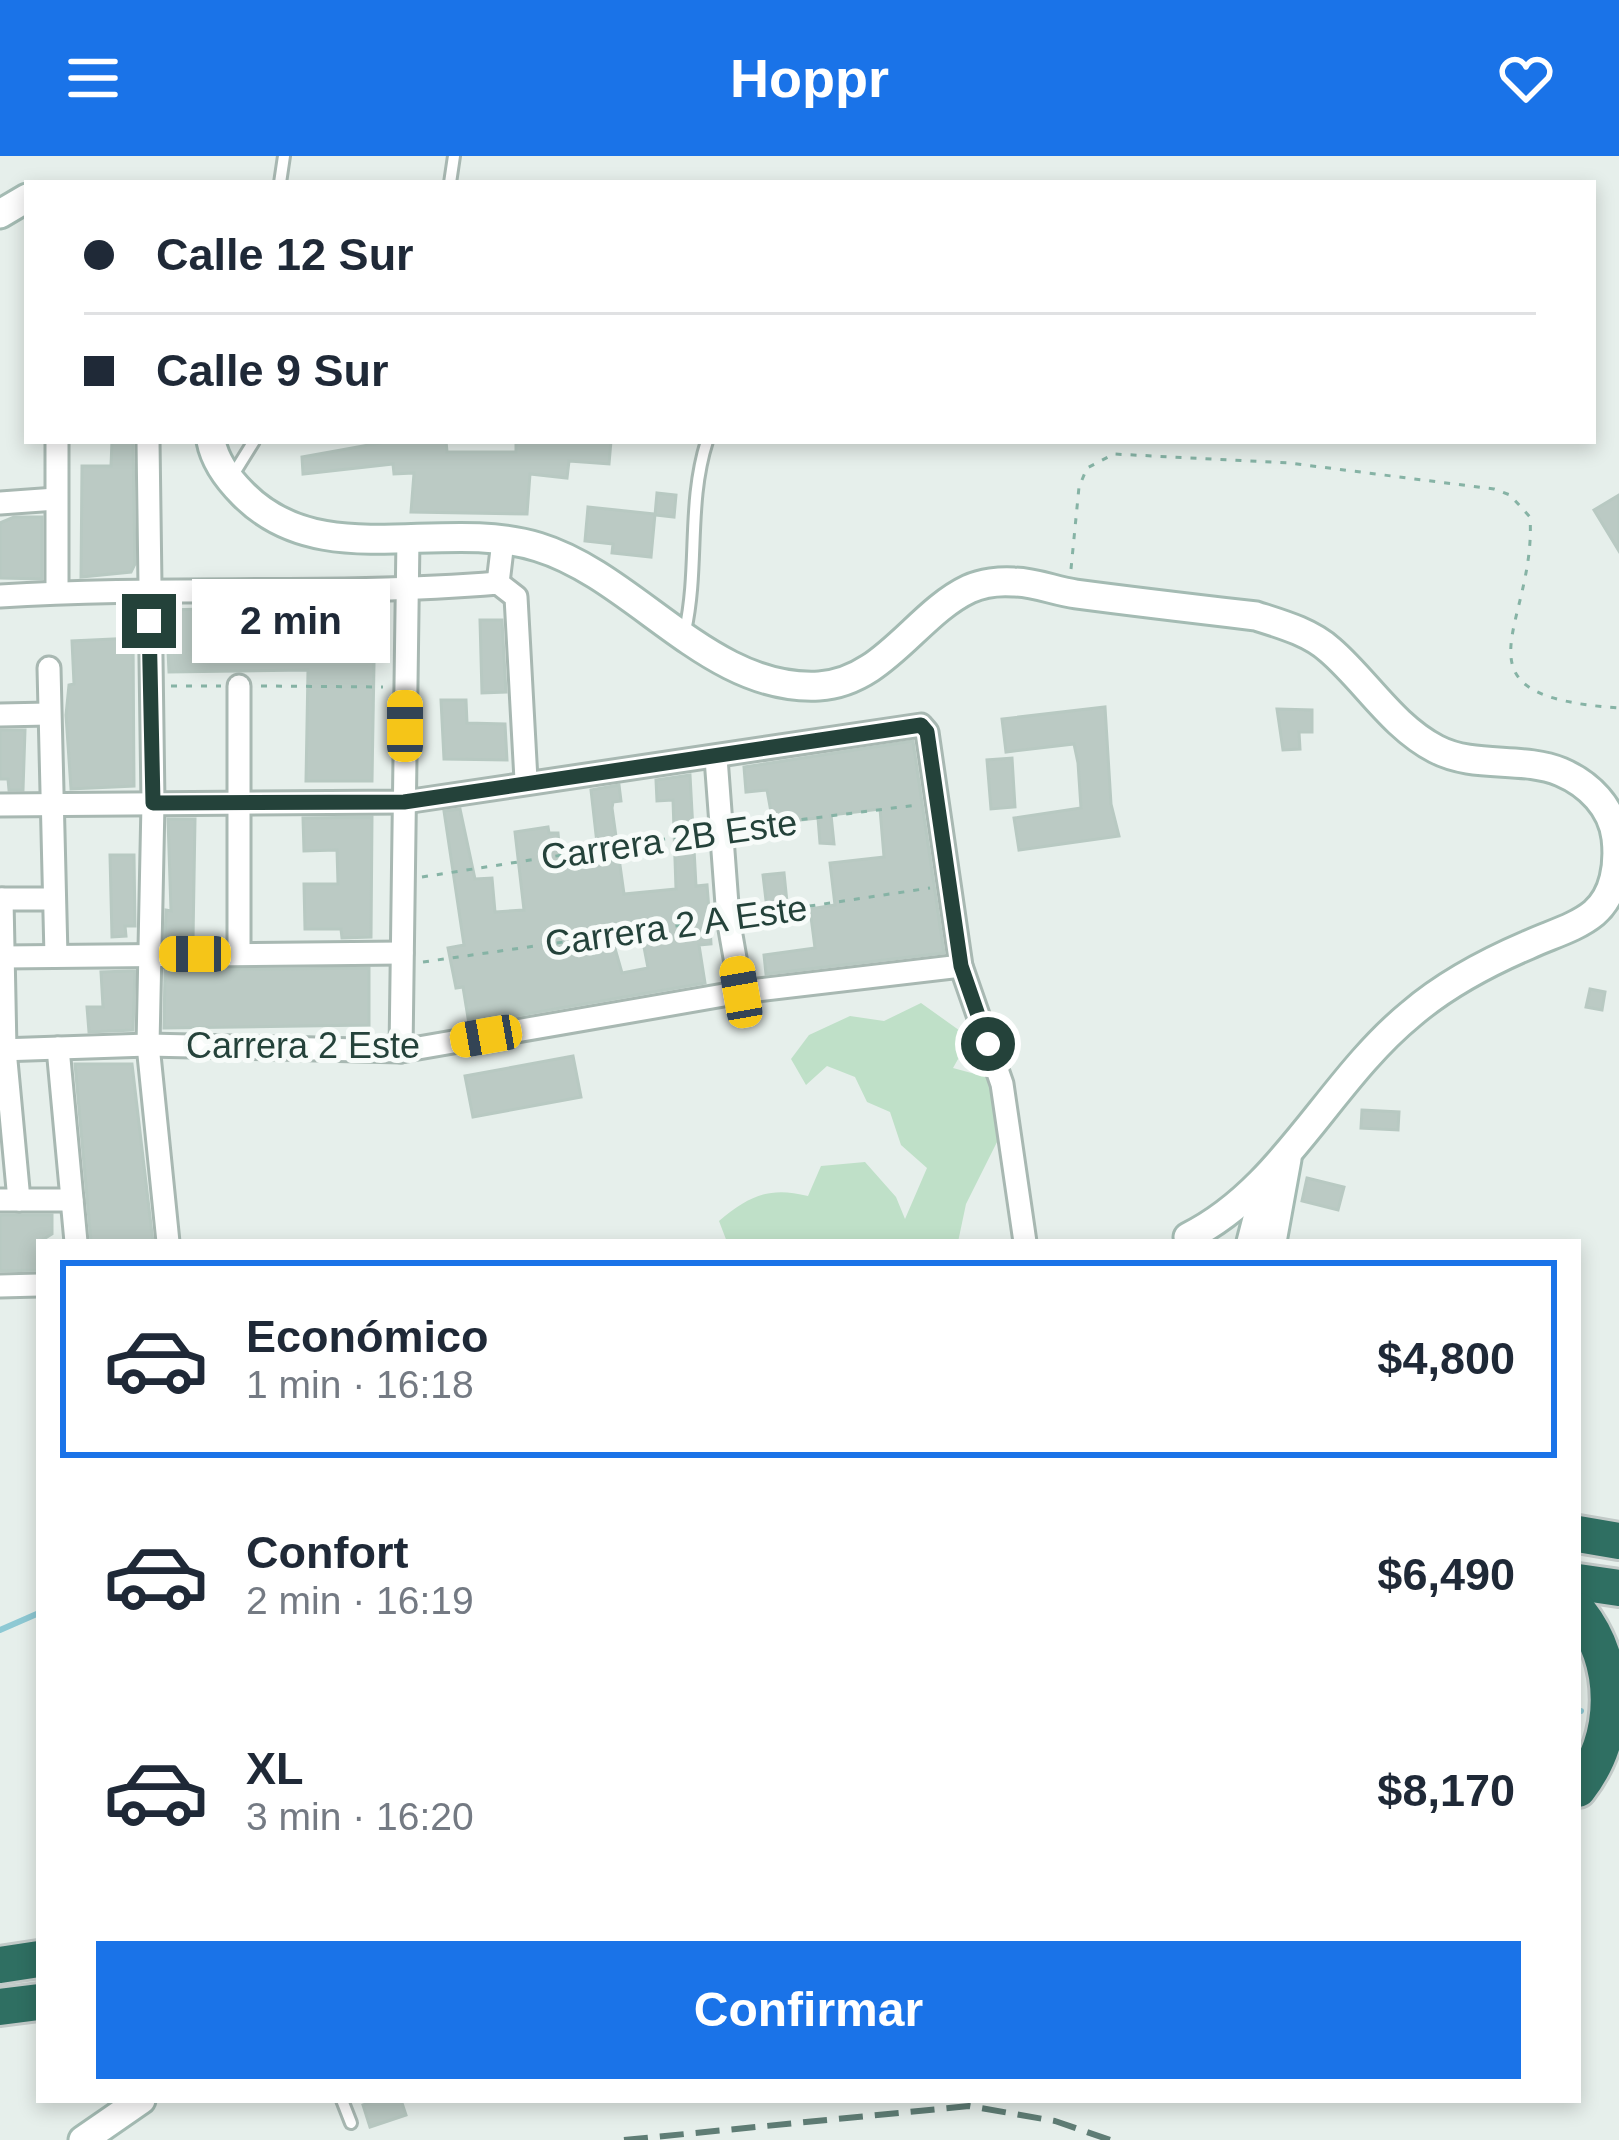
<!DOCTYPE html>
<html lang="es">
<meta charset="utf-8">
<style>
:root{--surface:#fff;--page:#f2f2f3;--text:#1f2937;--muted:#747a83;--line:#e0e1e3;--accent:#1a73e8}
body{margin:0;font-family:Arial,sans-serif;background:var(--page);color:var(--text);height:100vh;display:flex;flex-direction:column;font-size:45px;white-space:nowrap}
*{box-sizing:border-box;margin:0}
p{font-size:39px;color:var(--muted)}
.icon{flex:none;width:66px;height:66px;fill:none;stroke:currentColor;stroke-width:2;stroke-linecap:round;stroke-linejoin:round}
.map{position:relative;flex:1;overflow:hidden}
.panel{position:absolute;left:36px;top:1083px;width:1545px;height:864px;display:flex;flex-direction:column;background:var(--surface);border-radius:0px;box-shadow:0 6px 18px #0003}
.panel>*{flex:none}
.banner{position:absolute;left:24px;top:24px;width:1572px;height:264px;border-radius:0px;box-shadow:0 6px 18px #0003;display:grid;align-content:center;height:264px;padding:0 60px;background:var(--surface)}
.end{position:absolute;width:54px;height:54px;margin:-27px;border:15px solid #24423a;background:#fff;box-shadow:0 0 0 6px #fff}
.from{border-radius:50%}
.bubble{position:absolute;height:84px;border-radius:0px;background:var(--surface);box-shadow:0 6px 18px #0003;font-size:39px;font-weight:700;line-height:84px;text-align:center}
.car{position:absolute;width:36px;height:72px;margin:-36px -18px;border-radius:15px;box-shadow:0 0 9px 3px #0007;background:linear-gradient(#f5c518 24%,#345 0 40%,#f5c518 0 76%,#345 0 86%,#f5c518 0)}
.banner b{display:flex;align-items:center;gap:42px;height:114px;font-size:45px}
.banner b+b{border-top:3px solid var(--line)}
.banner i{width:30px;height:30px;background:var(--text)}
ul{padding:21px 0 0;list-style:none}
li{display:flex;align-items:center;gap:36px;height:198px;margin:0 24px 18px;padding:0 36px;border:6px solid transparent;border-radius:0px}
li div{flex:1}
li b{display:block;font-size:45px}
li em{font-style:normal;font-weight:700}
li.on{border-color:var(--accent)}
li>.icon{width:108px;height:108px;stroke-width:1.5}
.button{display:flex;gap:24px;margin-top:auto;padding:24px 60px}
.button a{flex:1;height:138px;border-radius:0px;background:var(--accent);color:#fff;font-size:48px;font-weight:700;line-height:138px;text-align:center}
header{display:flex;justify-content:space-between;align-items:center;height:156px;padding:0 60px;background:var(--accent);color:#fff;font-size:54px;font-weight:700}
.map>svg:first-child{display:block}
</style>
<header><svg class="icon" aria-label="menu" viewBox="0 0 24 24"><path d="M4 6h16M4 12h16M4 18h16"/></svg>Hoppr<svg class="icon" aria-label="heart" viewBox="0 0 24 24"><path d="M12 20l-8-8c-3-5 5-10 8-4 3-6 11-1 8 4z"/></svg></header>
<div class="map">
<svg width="1619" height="1984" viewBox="0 0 1619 1984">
<rect width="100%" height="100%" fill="#e6efeb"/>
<path fill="#bfe0c8" d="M921 847 970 882 953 912 990 922 1003 974 966 1048 958 1086H727L719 1065C749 1040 769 1030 808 1040L821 1010 865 1006 896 1041 905 1063 927 1012 901 989 890 956 867 946 855 921 827 910 806 929 791 903 809 879 850 860 884 865Z"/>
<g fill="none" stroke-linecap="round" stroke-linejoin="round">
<g stroke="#8ec9d4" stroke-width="6">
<polyline points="0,1474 39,1457"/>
<polyline points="1578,1554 1581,1555"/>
</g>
</g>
<g fill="#bbcac4" stroke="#b8c9c2" stroke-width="3" fill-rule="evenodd">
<polygon points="112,285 133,285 135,408 131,416 81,421 82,310 111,310"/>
<polygon points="391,285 446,285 447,296 516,296 516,285 611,285 609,308 569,305 567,322 530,318 527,358 411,356 414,317 394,318 393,308 303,318 302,301"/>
<polygon points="657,337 676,339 674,361 655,359"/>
<polygon points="1619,339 1619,395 1594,354"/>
<polygon points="588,351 655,358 651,401 612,397 613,388 585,385"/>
<polygon points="14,361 42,361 42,423 0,422 0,367"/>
<polygon points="375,449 372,625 306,625 308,514 169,516 166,454"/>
<polygon points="480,464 502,464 506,536 482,537"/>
<polygon points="133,482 134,630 71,633 66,559 69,529 74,528 72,485"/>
<polygon points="441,544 466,544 467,567 505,568 507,604 444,603"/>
<polygon points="1105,551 1111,648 1119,680 1019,694 1014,662 1081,652 1078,607 1074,588 1006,596 1002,563"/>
<polygon points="1277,553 1312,554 1312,576 1299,576 1300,593 1283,594"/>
<polygon points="0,574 25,574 23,634 9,634 8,623 0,623"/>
<polygon points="913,585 944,797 766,818 764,799 815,792 810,753 835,749 830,707 884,701 880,653 831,659 834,688 820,687 818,662 773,667 767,634 746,636 744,611"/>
<polygon points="1012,602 1015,651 991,653 987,604"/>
<path d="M690 619 696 730 707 729 709 754 711 788 699 789 705 827 469 868 463 831 456 832 448 792 464 789 444 655 460 653 475 723 492 722 495 756 524 754 515 676 548 671 549 677H558L561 709 599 705 591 634 619 629 621 645 613 646 612 652 624 738 676 733 673 644 657 645 656 624ZM639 765 648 812 622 817 608 768Z"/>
<polygon points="372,661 371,781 342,782 341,773 305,773 304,728 338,728 337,694 304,695 303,662"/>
<polygon points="168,663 195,663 193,784 165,784 166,754 171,755"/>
<polygon points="110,699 134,699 135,770 125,770 126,780 112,781"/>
<polygon points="784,717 789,766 769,770 763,719"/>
<polygon points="369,812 369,869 164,872 165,814"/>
<polygon points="130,815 135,815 133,874 89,876 87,851 103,851 101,816"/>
<polygon points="1590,833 1605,836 1602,854 1586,851"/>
<polygon points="573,900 581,941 473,961 465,920"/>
<polygon points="75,908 132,908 153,1086 91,1086"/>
<polygon points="1362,954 1399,956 1398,974 1361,972"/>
<polygon points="1307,1022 1344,1031 1338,1054 1302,1045"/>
<polygon points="0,1059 52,1059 52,1078 39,1086 39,1114 0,1115"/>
<polygon points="377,1944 401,1944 406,1959 370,1971 363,1949"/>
</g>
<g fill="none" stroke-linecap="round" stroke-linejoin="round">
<g stroke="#a8b8b2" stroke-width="16">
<g id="lane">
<polyline points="280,27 284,0"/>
<polyline points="450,27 454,0"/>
<polyline points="231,322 254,285"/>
<path d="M685 475C699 412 687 347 707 285"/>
<polyline points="342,1944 351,1967"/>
</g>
</g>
<g stroke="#a8b8b2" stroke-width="27">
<g id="street">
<polyline points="57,285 57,436"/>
<polyline points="148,285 153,647 148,889 168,1086"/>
<polyline points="0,347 56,343"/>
<polyline points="498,427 503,385"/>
<path d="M0 440C166 429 332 441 498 427L516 441 526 624"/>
<polyline points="49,512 56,800"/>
<polyline points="0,559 49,558"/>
<polyline points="716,602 728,762 741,836"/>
<polyline points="0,649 405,646 921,569 927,576 961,810 1002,928 1025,1086"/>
<polyline points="0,743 53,743"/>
<polyline points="2,743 5,894 19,1044"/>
<polyline points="239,798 239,530"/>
<polyline points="3,801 402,797"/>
<polyline points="58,892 76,1086"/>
<polyline points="0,894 148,889 401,895 741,836 961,810"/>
<polyline points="401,895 408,382"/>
<polyline points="0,1044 72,1044"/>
<polyline points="0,1130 39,1129"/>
</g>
</g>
<g stroke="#a4bbb3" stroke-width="33">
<g id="secondary">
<polyline points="0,58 27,42"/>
<path d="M211 285C215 306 228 323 243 338 322 418 440 361 538 391 636 421 710 536 819 530 884 526 916 458 969 433 982 427 1000 425 1014 426 1034 426 1055 435 1076 438 1136 446 1196 453 1256 460 1281 468 1310 476 1330 494 1366 525 1392 570 1436 593 1474 613 1522 600 1561 616 1589 628 1612 651 1616 682 1619 708 1615 739 1594 757 1576 772 1549 779 1528 789 1486 807 1446 828 1411 858 1329 925 1283 1034 1188 1081"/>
<polyline points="1251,1086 1265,1032"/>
<polyline points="1272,1086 1287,1003"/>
<polyline points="83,1984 141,1944"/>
</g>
</g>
<g stroke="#c2cac8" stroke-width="42">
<g id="highway">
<polyline points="1578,1378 1619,1385"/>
<polyline points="1578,1426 1619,1432"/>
<path d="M1578 1455C1619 1507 1619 1580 1578 1633"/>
<polyline points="0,1809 39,1803"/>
<polyline points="0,1851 39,1846"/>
</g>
</g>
<g stroke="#86b3a5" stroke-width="3" stroke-dasharray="6 9" stroke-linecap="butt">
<path d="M1071 413 1079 331 1087 312 1114 298 1289 307 1494 333 1510 339 1530 361C1537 472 1442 540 1619 552"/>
<polyline points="171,530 221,530"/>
<polyline points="261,530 383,531"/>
<polyline points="742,671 917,649"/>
<polyline points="422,721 703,677"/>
<polyline points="750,759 930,732"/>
<polyline points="423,806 711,765"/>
</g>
<use href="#lane" stroke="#fff" stroke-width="10"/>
<use href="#street" stroke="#fff" stroke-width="21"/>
<use href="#secondary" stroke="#fff" stroke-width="27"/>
<use href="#highway" stroke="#2f6f62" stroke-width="36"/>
<polyline stroke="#5f7d75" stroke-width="6" stroke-dasharray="24 12" stroke-linecap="butt" points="624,1984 969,1950 1055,1965 1110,1984"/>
</g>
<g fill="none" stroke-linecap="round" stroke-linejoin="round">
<polyline stroke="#24423a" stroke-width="15" points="149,465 153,647 404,646 921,569 927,576 961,810 988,888"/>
</g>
<g text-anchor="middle" stroke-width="10" stroke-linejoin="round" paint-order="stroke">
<g font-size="36" fill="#24423a" stroke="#f7fbf9">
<text transform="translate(669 683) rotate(-8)" y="13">Carrera 2B Este</text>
<text transform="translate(676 769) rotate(-8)" y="13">Carrera 2 A Este</text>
<text x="303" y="902">Carrera 2 Este</text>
</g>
</g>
</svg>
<i class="end from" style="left:988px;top:888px"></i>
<i class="end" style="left:149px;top:465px"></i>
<div class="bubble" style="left:192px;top:423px;width:198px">2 min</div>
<i class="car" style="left:405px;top:570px;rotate:0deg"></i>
<i class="car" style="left:195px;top:798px;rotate:270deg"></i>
<i class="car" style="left:741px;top:836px;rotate:350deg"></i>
<i class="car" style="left:486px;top:880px;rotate:260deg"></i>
<div class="banner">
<b><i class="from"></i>Calle 12 Sur</b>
<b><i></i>Calle 9 Sur</b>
</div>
<section class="panel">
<ul>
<li class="on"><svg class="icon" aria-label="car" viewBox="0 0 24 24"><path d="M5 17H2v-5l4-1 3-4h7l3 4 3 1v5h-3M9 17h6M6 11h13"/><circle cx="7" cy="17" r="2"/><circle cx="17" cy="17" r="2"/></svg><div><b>Económico</b><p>1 min · 16:18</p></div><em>$4,800</em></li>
<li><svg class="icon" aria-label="car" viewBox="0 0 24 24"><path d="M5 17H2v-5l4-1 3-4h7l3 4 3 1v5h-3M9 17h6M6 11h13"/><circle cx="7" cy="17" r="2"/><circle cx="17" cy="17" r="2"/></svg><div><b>Confort</b><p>2 min · 16:19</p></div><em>$6,490</em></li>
<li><svg class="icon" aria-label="car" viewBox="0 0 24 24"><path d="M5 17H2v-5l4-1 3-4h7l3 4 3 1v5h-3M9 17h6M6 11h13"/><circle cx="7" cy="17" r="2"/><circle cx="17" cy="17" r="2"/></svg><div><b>XL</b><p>3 min · 16:20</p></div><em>$8,170</em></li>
</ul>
<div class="button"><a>Confirmar</a></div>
</section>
</div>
